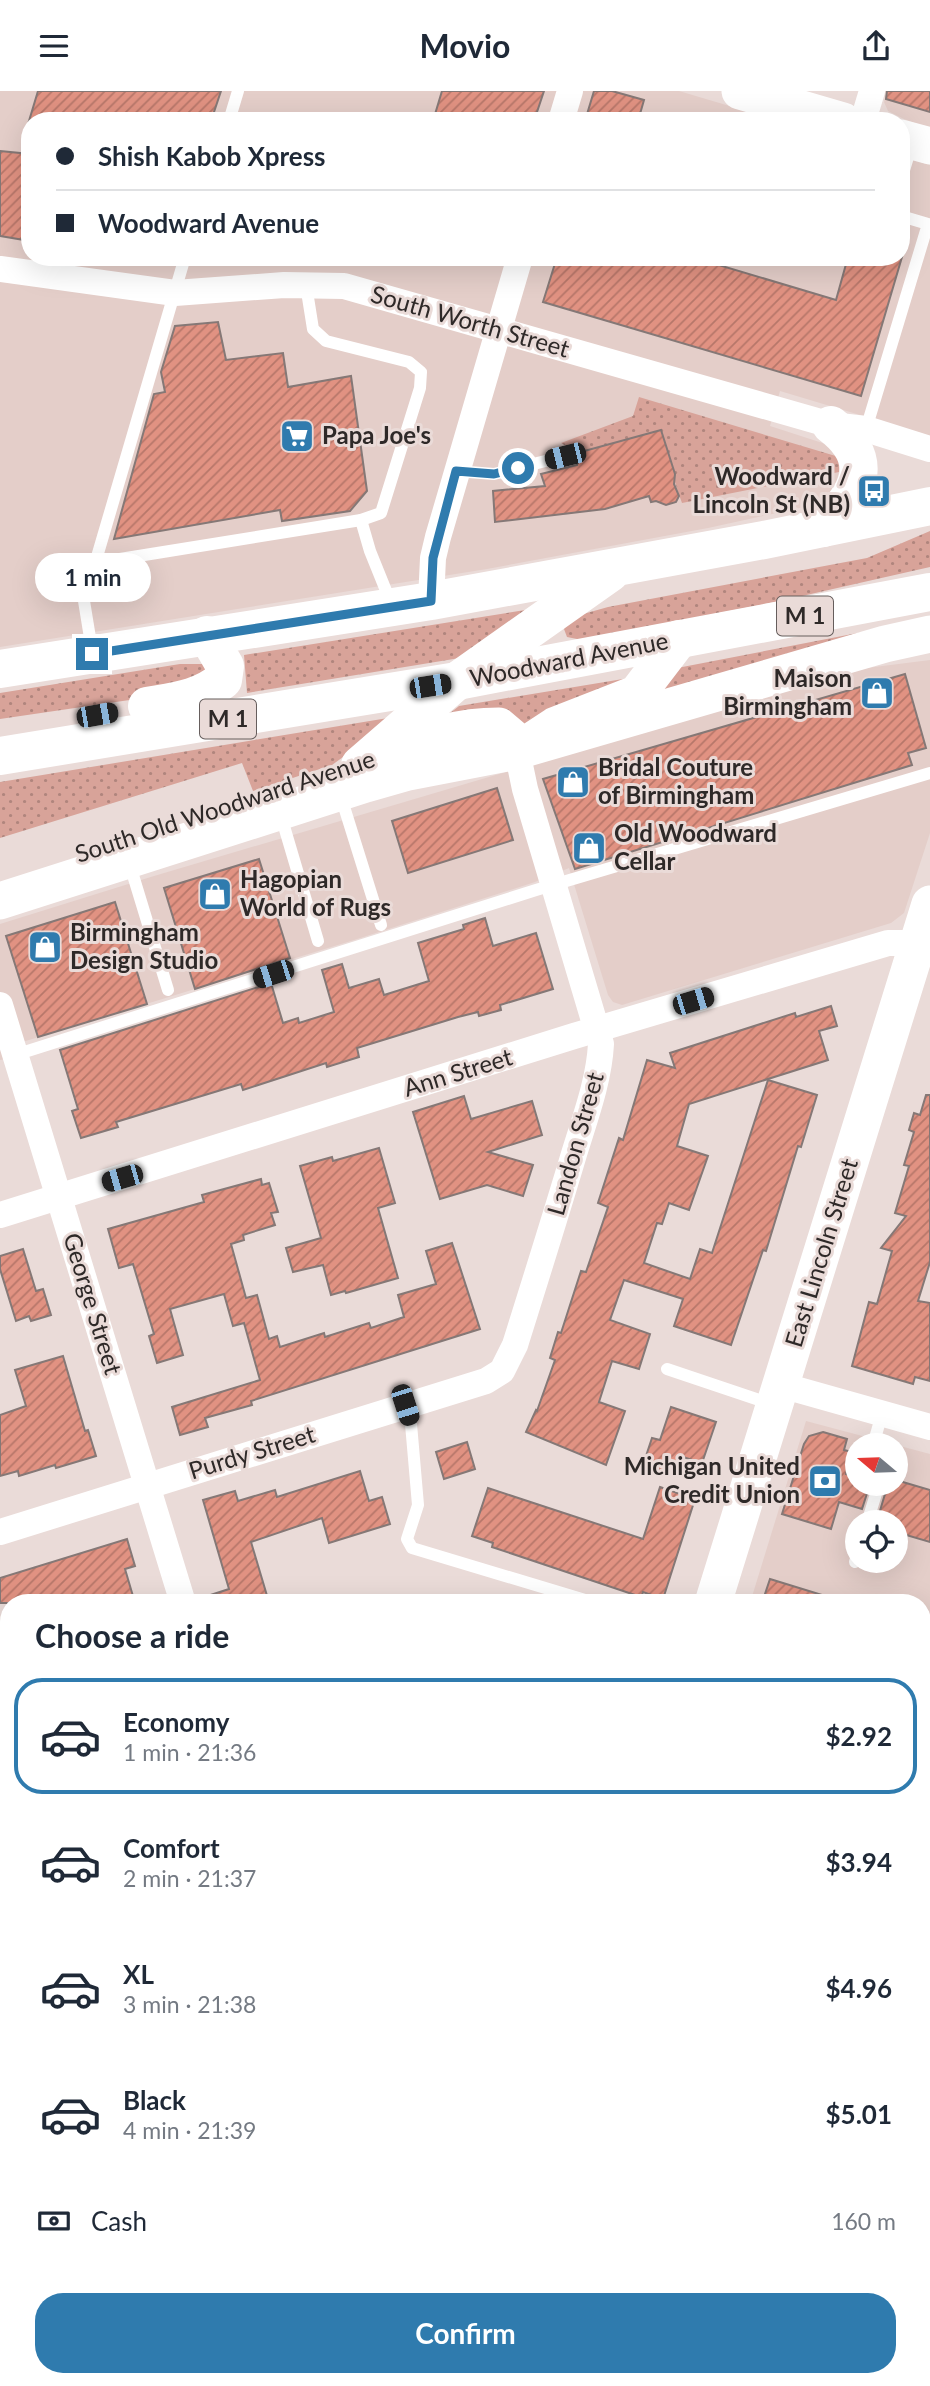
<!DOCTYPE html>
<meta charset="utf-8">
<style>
:root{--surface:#fff;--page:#f2f2f3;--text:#1f2937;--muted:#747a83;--line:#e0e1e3;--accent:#2f7bae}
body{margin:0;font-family:Lato,sans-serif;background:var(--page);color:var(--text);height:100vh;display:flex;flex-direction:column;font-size:26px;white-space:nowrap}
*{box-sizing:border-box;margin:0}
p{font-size:23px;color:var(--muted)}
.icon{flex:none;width:38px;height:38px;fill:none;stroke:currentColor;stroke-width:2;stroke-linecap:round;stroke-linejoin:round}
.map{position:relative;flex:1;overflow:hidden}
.details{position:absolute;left:0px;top:1503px;width:931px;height:793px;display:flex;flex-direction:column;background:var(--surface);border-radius:28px 28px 0 0;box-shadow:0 7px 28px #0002}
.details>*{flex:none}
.hud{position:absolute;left:21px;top:21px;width:889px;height:154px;border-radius:28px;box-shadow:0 7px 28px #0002;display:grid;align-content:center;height:154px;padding:0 35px;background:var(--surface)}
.needle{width:46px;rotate:289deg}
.fabs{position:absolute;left:845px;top:1342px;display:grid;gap:14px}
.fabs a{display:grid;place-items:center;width:63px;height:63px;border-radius:50%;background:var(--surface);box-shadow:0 7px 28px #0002;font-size:35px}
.end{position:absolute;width:32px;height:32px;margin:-16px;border:9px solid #2f7bae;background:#fff;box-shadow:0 0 0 4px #fff}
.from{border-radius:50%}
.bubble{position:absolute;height:49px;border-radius:24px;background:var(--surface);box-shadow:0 7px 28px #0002;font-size:23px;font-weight:700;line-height:49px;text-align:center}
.car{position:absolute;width:21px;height:42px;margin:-21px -10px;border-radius:9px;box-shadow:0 0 5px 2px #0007;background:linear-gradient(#222 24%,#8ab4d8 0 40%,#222 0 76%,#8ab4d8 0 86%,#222 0)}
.hud b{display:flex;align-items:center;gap:24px;height:66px;font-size:26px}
.hud b+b{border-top:2px solid var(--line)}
.hud i{width:18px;height:18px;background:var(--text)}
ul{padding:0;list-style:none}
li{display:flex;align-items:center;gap:21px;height:116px;margin:0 14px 10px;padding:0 21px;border:4px solid transparent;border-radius:28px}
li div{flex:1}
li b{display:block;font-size:26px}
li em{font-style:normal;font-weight:700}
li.active{border-color:var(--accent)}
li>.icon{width:63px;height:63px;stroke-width:1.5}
h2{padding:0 35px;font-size:32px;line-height:84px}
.pay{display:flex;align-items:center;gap:18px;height:77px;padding:0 35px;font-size:26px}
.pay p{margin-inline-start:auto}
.primary-button{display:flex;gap:14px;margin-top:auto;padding:14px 35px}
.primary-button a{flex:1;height:80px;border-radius:28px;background:var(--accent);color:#fff;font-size:28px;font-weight:700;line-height:80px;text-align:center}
header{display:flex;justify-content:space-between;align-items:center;height:91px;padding:0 35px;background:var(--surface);font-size:32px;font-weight:700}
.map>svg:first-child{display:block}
</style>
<header><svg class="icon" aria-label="menu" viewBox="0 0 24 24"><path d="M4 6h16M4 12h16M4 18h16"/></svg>Movio<svg class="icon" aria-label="share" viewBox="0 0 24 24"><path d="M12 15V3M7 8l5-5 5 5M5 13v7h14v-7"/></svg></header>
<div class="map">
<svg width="930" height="2295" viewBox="0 0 930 2295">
<defs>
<pattern id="grass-dots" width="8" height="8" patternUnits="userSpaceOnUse" patternTransform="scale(1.75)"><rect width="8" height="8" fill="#d8a399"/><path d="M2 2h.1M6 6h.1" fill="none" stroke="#b0857d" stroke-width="1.8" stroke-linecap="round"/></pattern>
<pattern id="building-hatch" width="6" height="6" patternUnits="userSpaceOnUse" patternTransform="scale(1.75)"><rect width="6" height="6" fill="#e19282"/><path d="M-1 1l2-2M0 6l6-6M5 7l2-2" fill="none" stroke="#b7776a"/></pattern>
</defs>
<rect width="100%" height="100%" fill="#eadbd8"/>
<g fill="#e4cec9" fill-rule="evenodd">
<polygon points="0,0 679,0 780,30 30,30 30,166 901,166 901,65 930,74 930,345 780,300 770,335 844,359 832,410 708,437 487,478 0,556"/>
<polygon points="887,0 930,0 930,38 904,28 888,20 884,11"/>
<polygon points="930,569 930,742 904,822 891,832 622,914 613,911 608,904 569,777 535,791 354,849 3,957 5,968 0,969 0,833 154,785 851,579"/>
<path d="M806 1330 930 1363V1530L924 1528 922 1533V1512H750ZM858 1354H896V1393H858ZM858 1432H896V1470H858Z"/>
</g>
<g fill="url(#grass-dots)">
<path d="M639 306 839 366V381L682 412C673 388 668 363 660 339L577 362 561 352 633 325Z"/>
<polygon points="930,440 930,476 780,510 582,549 567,546 564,538 569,527 608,516 867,467"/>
<polygon points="525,519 478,564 247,602 244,564"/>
<polygon points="930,528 649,609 672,578"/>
<polygon points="180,573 204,573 208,583 184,601 0,628 0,602"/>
<polygon points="629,587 527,635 444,627 459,615"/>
<polygon points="388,627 393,630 332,674 253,700 242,672 0,747 0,691"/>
</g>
<g fill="#d8a399">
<polygon points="0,1653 9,1655 9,2150 0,2178"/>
<polygon points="930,1862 930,1925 922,1923 922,1886"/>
</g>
<g fill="url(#building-hatch)" stroke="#857876" stroke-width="2">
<polygon points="38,0 221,0 211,30 29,30"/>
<polygon points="442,0 544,0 534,30 433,30"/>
<polygon points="594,0 612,0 644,9 638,30 585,30"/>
<polygon points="887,0 930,0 930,21 886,8"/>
<polygon points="0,60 30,63 30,150 0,145"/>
<polygon points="557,166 692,166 836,209 848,166 902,166 861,305 543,211"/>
<polygon points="218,231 226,269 283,262 288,296 351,285 367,400 350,420 282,430 280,419 114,448 154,303 165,301 161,281 175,235"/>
<polygon points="661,339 675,383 674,393 679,405 676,411 666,414 656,410 651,411 649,405 605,418 495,431 493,400 545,395 541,383 577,374 577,362"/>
<polygon points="905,583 926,657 908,662 912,674 575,778 543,688"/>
<polygon points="497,697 513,749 408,782 392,730"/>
<polygon points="259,768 290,867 195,898 164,797"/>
<polygon points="115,811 147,913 38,946 6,845"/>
<polygon points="485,827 493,855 536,842 553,898 500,914 501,919 479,925 478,921 458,926 357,957 359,966 327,976 326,972 243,999 241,993 116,1031 118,1036 81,1047 72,1020 78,1018 60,959 271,892 283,932 298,927 299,932 334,921 322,879 342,873 349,897 379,888 384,904 429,890 418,852 464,838 463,834"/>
<polygon points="831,915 837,935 819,940 828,969 689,1013 677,1055 708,1065 689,1119 669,1112 662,1133 657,1132 644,1172 690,1188 700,1158 712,1162 768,989 817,1004 801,1056 798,1055 766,1160 763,1159 731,1254 674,1235 683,1208 624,1189 610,1229 650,1243 639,1278 612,1270 599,1311 625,1320 606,1374 526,1341 536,1319 537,1320 555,1269 550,1267 558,1241 561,1242 581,1180 586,1181 608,1116 598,1112 619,1047 623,1049 647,969 675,977 670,962 795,922 796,926"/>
<polygon points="926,1004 930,1004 930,1171 918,1210 930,1212 930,1290 915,1286 913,1293 852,1275 869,1211 877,1213 892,1160 881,1157 906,1125 895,1122 909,1075 904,1074 914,1041 909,1039 914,1022 920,1024"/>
<polygon points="464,1005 471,1028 532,1010 542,1044 488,1061 533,1074 523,1105 487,1094 440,1108 413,1021"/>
<polygon points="379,1057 395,1112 378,1117 398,1187 346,1202 345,1200 331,1204 323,1174 293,1181 286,1157 321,1147 300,1075 332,1066 333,1070"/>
<polygon points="261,1088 262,1094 269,1092 278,1121 271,1122 275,1134 243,1144 244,1149 231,1153 246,1207 257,1204 269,1248 277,1245 280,1256 324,1242 325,1246 369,1232 371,1237 404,1226 398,1204 436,1193 426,1160 452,1152 480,1238 251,1310 252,1314 205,1327 208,1336 180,1344 172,1316 260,1289 244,1232 233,1235 224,1203 170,1218 183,1264 157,1272 149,1245 154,1243 133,1173 119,1177 108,1138 204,1111 202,1104"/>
<polygon points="23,1158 36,1200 43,1198 51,1224 31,1230 29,1225 16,1230 0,1178 0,1165"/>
<polygon points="63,1265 85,1340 88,1339 96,1365 56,1377 55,1374 19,1385 18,1380 0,1385 0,1324 26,1315 15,1279"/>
<polygon points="671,1316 716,1331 702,1372 683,1366 677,1385 643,1374 652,1347 660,1349"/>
<polygon points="823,1341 847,1348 844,1359 852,1361 846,1383 858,1386 858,1393 870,1393 862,1418 839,1411 831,1438 782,1423 804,1353 809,1345"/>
<polygon points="467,1351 475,1378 444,1388 436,1361"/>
<polygon points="360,1380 369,1410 382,1406 390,1433 329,1452 322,1427 251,1451 268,1508 253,1512 198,1512 198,1508 229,1498 203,1409 235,1400 238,1410 275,1399 277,1406"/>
<polygon points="896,1389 930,1399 930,1451 896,1441 896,1432 880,1432 882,1424 879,1423 888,1393 896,1393"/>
<polygon points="660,1396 695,1408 663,1508 643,1501 641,1506 492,1456 493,1452 472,1445 488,1397 643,1448"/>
<polygon points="127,1448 135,1475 125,1478 135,1512 0,1512 0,1487"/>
<polygon points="770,1488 835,1508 835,1512 762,1512"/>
</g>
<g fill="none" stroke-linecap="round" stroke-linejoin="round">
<g stroke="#a09492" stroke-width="3.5" stroke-dasharray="5 3.5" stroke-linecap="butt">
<polyline points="0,1691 9,1692"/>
<polyline points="9,1750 3,1764 9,1781"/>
<polyline points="922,1775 923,1775"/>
<polyline points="0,1848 9,1851"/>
<polyline points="0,1946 9,1941"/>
<polyline points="0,2009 9,2011"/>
<polyline points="0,2025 9,2028"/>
<polyline points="0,2067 9,2053"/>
</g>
<g stroke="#fff" stroke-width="12">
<polyline points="229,30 238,0"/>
<polyline points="901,89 912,53"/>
<polyline points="866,338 928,133 901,125"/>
<polyline points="456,380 494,383 565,365"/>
<polyline points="361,429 370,460 391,512"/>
<polyline points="95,472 361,429 381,422 420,297 421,281 409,271 326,250 313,238 306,194"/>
<polyline points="92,559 84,510 185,166"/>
<polyline points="341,706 381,834"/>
<polyline points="281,725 318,850"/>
<polyline points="129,771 168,899"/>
<polyline points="15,964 536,799 930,682"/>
<polyline points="667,1278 771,1313"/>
<polyline points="405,1314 411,1333 418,1414 407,1448 412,1457 595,1512"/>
<polyline points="873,1354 882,1323"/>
<polyline points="867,1432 879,1393"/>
<polyline points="855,1471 858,1462"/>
<polyline points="0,1884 9,1887"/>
</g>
<g stroke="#fff" stroke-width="26">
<polyline points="561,30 570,0"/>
<polyline points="863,30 872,0"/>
<polyline points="0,178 175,202 284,194 344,195 831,334 866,338 930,358"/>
<polyline points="431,510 433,467 438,446 520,166"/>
<polyline points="0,914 183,1512"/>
<polyline points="0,1124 574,945 888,852 918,852"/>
<polyline points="781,1294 930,1336"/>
<path d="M0 1441 486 1290 502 1280 515 1254C535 1190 555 1127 574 1063 585 1027 599 990 601 953L525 698 517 660"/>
<polyline points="922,1655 930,1657"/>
<polyline points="922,1951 930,1953"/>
<polyline points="0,2224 9,2197"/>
<polyline points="906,2287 930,2294"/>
</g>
<g stroke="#fff" stroke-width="37">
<polyline points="740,0 843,30"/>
<polyline points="901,47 930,55"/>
<path d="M374 669C421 651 446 635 499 635L512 646 517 660"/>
<polyline points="0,810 366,693 408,681 517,660 885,553 930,543"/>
<polyline points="713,1512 930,813"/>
<polyline points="471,2295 473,2287"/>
</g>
<g stroke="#fff" stroke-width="38">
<path d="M823 437C858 403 878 370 831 334"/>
<polyline points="0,578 431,510 764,449 930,415"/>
<path d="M147 615C175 610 200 608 223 589L225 575 207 544"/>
<polyline points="517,660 555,635 637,603 679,548"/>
<polyline points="0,665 457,590 930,501"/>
<polyline points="360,674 457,590 610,482"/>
</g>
</g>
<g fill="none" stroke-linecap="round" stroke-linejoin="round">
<polyline stroke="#2f7bae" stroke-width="9" points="92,563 431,510 433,467 456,380 494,383 518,377"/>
</g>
<defs>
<g id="supermarket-square" transform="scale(1.75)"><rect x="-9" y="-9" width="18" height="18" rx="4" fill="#2f7bae" stroke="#eadbd8"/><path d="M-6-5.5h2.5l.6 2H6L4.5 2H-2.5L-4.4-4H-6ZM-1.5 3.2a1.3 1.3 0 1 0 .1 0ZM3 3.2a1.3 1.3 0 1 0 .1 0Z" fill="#fff"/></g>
<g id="bus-square" transform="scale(1.75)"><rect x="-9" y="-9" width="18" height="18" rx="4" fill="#2f7bae" stroke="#eadbd8"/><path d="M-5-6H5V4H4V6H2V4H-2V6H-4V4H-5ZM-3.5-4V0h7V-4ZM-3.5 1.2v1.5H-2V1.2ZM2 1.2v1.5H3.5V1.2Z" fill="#fff"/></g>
<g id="shop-square" transform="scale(1.75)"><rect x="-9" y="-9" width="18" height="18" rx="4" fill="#2f7bae" stroke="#eadbd8"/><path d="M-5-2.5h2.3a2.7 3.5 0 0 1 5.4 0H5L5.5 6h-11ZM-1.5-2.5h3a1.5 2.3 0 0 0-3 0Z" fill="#fff"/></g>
<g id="bank-square" transform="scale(1.75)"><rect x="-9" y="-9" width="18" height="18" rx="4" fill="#2f7bae" stroke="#eadbd8"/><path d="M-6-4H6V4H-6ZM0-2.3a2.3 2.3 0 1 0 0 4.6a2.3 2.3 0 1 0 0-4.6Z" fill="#fff"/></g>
</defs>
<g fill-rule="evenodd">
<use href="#supermarket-square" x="297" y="345"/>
<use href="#bus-square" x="874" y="400"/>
<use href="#shop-square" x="877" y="602"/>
<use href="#shop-square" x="573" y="691"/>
<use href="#shop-square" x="589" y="757"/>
<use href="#shop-square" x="215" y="803"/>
<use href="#shop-square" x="45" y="856"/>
<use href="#bank-square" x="825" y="1390"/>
</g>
<g text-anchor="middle" stroke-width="6" stroke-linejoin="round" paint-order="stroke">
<g fill="#eadbd8" stroke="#665e5d" stroke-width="2">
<rect x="777" y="505.5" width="56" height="39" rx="5"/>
<rect x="200" y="608.5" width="56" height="39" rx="5"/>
</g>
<g font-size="23" font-weight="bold" fill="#2e2928">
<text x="805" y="533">M 1</text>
<text x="228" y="636">M 1</text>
</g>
<g font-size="24" fill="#2e2928" stroke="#eadbd8">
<text transform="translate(470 231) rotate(16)" y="8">South Worth Street</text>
<text transform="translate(569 569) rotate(-11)" y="8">Woodward Avenue</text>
<text transform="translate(225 716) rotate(-18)" y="8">South Old Woodward Avenue</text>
<text transform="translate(458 982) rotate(-17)" y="8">Ann Street</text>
<text transform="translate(576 1053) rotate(-74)" y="8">Landon Street</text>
<text transform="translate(822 1162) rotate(-73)" y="8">East Lincoln Street</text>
<text transform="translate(92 1213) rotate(73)" y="8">George Street</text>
<text transform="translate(252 1362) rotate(-17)" y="8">Purdy Street</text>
</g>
<g font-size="24" font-weight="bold" fill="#2e2928" stroke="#eadbd8" text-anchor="start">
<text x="322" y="353">Papa Joe's</text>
<text x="850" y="394" text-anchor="end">Woodward /<tspan x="850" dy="28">Lincoln St (NB)</tspan></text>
<text x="852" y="596" text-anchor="end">Maison<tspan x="852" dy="28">Birmingham</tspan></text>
<text x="598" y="685">Bridal Couture<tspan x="598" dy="28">of Birmingham</tspan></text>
<text x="614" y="751">Old Woodward<tspan x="614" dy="28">Cellar</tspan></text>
<text x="240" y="797">Hagopian<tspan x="240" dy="28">World of Rugs</tspan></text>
<text x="70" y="850">Birmingham<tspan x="70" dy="28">Design Studio</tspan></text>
<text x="800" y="1384" text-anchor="end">Michigan United<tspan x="800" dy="28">Credit Union</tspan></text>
</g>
</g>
</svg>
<div class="fabs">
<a><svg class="needle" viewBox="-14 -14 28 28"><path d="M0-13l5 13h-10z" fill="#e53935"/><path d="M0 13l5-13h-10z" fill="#747a83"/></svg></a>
<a><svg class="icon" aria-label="locate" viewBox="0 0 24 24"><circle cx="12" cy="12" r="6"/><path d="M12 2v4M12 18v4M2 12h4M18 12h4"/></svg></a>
</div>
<i class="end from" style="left:518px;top:377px"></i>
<i class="end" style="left:92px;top:563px"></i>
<div class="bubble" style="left:35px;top:462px;width:116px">1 min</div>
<i class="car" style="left:565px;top:365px;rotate:256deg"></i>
<i class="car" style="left:430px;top:595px;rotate:81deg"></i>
<i class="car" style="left:97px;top:624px;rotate:80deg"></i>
<i class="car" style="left:273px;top:883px;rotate:252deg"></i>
<i class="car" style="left:693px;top:910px;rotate:73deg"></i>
<i class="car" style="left:122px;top:1087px;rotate:254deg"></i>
<i class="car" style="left:405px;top:1314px;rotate:162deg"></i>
<div class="hud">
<b><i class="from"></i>Shish Kabob Xpress</b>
<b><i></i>Woodward Avenue</b>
</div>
<section class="details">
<h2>Choose a ride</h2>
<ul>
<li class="active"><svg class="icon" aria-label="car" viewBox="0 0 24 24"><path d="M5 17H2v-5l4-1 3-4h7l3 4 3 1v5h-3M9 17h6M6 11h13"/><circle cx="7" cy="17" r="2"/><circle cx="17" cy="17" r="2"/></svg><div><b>Economy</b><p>1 min · 21:36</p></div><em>$2.92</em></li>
<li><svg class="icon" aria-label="car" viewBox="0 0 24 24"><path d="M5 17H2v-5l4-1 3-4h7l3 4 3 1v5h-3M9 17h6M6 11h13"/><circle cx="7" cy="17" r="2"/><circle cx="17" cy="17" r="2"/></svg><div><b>Comfort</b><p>2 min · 21:37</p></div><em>$3.94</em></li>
<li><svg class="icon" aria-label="car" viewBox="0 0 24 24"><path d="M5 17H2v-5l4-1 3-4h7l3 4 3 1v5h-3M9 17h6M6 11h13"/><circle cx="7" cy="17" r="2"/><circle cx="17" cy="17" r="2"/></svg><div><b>XL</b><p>3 min · 21:38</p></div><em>$4.96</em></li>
<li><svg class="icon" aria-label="car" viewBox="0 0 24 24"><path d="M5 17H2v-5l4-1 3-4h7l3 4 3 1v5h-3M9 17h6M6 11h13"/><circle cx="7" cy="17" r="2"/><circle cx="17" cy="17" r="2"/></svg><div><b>Black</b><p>4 min · 21:39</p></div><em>$5.01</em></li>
</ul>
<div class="pay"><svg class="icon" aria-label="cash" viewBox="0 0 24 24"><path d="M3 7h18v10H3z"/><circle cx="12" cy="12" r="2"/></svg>Cash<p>160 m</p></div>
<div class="primary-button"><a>Confirm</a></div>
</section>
</div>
